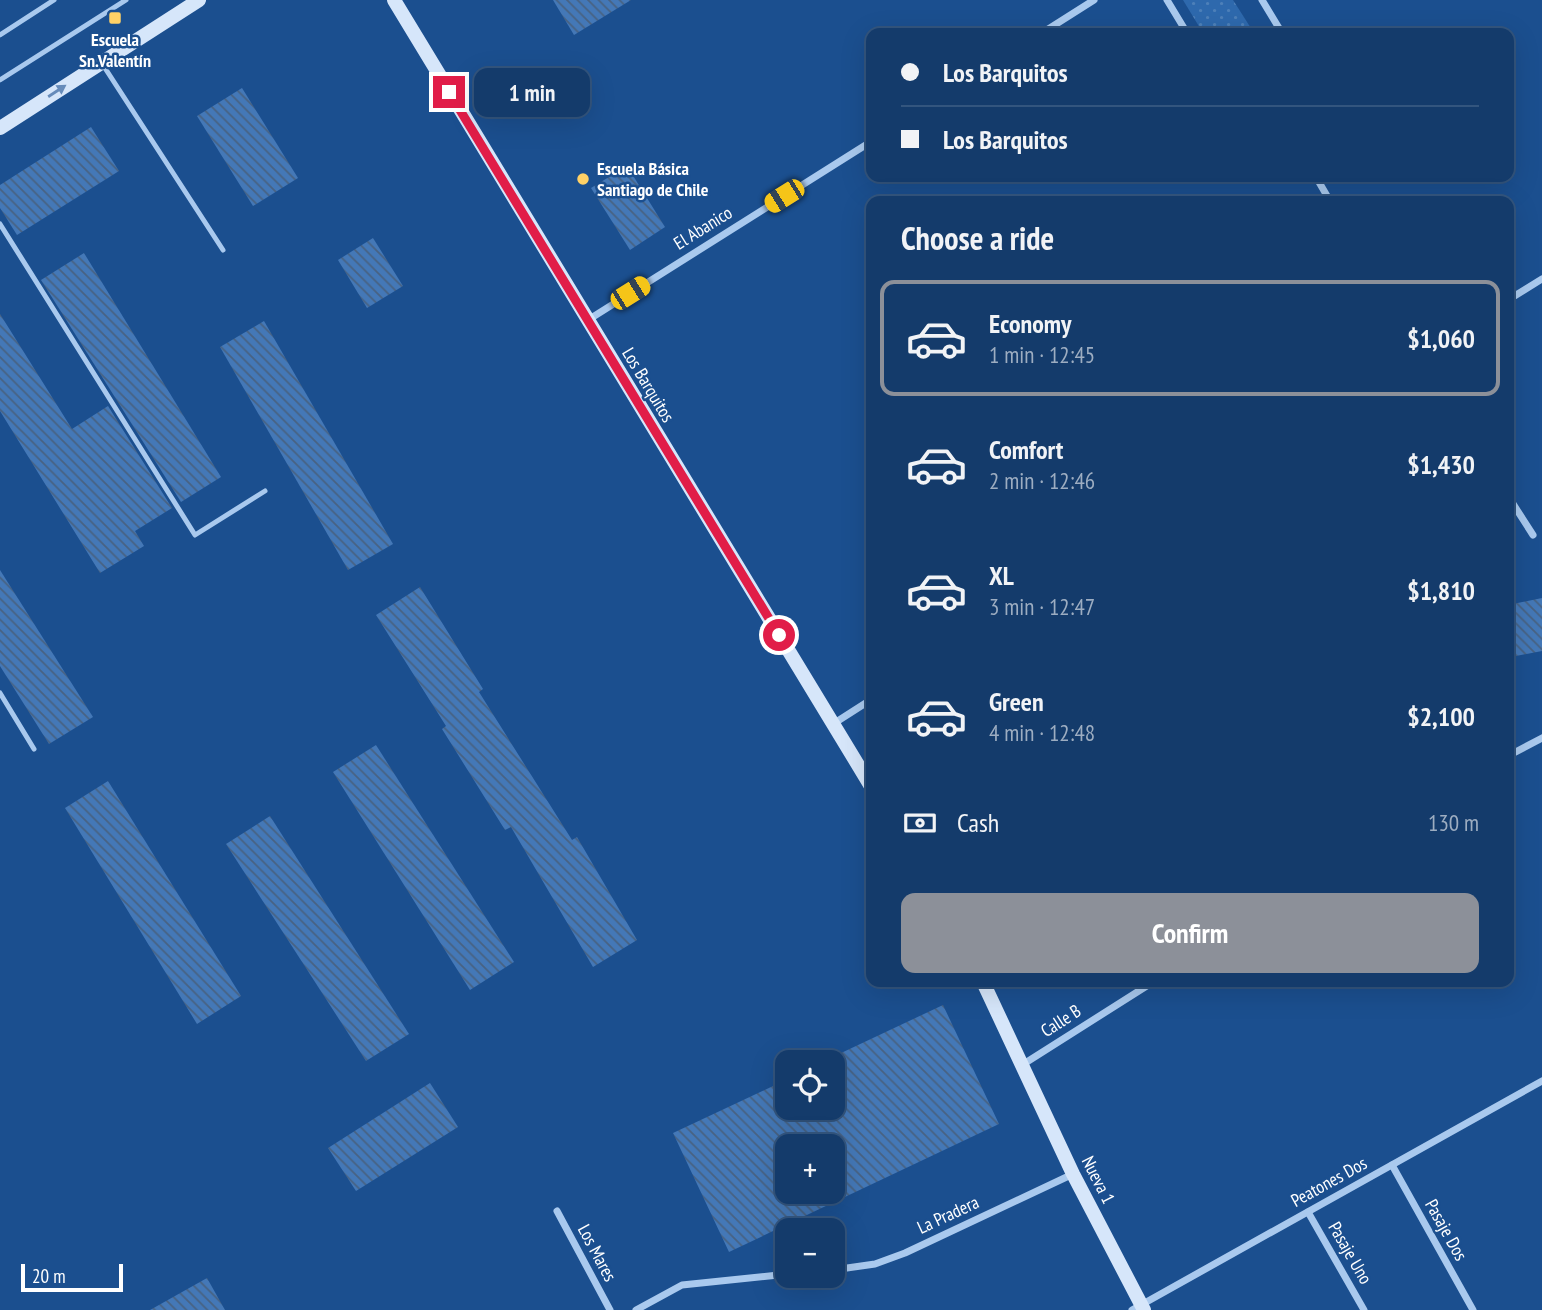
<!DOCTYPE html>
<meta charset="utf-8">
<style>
:root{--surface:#143b6b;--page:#1d4271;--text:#f1f3f6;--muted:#9dadc1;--line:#33557e;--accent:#8c9099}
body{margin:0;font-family:"PT Sans Narrow",sans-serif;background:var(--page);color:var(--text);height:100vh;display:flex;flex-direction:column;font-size:26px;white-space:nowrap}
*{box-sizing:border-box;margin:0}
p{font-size:23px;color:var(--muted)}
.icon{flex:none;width:38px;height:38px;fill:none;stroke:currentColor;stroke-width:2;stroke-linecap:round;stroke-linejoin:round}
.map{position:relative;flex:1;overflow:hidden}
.drawer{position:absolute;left:866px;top:196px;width:648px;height:791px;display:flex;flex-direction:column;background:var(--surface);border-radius:14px;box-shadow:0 7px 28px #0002,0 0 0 2px var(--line)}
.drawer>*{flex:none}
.guide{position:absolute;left:866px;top:28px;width:648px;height:154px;border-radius:14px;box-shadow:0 7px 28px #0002,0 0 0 2px var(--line);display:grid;align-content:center;height:154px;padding:0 35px;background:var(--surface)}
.tools{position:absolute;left:775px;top:1050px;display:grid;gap:14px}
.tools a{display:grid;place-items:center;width:70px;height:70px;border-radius:14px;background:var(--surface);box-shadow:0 7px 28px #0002,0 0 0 2px var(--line);font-size:35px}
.scale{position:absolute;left:21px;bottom:18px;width:102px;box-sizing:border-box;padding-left:7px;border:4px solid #fff;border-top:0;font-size:19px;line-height:24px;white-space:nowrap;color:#fff;-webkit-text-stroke:5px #1b4f8f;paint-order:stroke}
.end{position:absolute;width:32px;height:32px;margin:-16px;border:9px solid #e11d48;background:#fff;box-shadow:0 0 0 4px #fff}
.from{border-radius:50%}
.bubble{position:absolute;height:49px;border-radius:14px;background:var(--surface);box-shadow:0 7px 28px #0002,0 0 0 2px var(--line);font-size:23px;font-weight:800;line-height:49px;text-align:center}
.car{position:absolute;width:21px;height:42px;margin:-21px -10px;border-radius:9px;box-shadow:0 0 5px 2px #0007;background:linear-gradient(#f5c518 24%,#345 0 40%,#f5c518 0 76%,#345 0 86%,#f5c518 0)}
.guide b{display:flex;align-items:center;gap:24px;height:66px;font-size:26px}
.guide b+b{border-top:2px solid var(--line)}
.guide i{width:18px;height:18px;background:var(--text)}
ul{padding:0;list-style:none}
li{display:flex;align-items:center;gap:21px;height:116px;margin:0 14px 10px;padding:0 21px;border:4px solid transparent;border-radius:14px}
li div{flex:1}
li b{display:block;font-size:26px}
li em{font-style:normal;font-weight:800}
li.on{border-color:var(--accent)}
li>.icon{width:63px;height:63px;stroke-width:1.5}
h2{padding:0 35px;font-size:32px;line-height:84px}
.pay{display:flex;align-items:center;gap:18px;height:77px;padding:0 35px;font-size:26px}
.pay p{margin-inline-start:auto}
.button{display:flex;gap:14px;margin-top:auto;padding:14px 35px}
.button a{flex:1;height:80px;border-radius:14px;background:var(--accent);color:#fff;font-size:28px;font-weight:800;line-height:80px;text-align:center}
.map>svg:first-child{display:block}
</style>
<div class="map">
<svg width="1542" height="1310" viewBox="0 0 1542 1310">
<defs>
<pattern id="green-dots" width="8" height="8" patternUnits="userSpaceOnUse" patternTransform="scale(1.75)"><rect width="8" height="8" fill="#2e69ad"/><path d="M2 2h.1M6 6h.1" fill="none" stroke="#4d80b9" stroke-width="1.8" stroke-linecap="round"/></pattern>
<pattern id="building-back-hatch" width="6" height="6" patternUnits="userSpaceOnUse" patternTransform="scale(1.75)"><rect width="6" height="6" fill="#4478b7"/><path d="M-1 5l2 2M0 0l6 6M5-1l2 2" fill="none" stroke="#486282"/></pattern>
</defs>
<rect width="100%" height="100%" fill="#1b4f8f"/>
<polygon fill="url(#green-dots)" points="1183,0 1233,0 1254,33 1203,33"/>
<g fill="url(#building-back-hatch)" fill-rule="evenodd">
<polygon points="553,0 631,0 574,35"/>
<polygon points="242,88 298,178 253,206 197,116"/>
<polygon points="91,127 119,171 17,235 0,208 0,185"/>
<polygon points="627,166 665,227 630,250 591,188"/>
<polygon points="373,238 403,286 367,308 338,260"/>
<polygon points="84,253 221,477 181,502 41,280"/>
<polygon points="0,314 72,429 108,406 172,508 135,531 144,546 100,573 0,411"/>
<polygon points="264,321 393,544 348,570 220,347"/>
<polygon points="0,570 93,717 49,744 0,666"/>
<polygon points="420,587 483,689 479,692 572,840 577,837 637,940 593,967 511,827 505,830 442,729 446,726 376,615"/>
<polygon points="1542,598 1542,651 1516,656 1508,605"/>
<polygon points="376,745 514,962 470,990 333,772"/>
<polygon points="108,781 241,996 197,1024 65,808"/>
<polygon points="270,816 409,1034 366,1061 226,844"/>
<path d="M943 1005 999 1124 729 1252 673 1133 788 1079V1108H833V1062H822ZM788 1146H833V1192H788Z"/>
<polygon points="430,1083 458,1127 356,1191 328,1148"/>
<polygon points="207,1278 225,1310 150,1310"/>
</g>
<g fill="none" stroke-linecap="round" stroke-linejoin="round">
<g stroke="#a9c9ee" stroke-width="5">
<polyline points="0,35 54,0"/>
<polyline points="103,65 223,250"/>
<polyline points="0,80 126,0"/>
<polyline points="0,224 195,535 265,491"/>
<polyline points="0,693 34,749"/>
</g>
<g stroke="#a9c9ee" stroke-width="7">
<polyline points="1167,0 1187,33"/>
<polyline points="1262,0 1282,33"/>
<polyline points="1042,33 1094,0"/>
<polyline points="1316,177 1330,201"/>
<polyline points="1508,300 1542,279"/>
<polyline points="588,320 872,141"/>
<polyline points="1508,496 1533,535"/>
<polyline points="833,724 872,699"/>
<polyline points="1508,756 1542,738"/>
<polyline points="1022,1065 1153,982"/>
<polyline points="1392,1165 1473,1310"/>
<polyline points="557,1211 610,1310"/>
<polyline points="1308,1212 1364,1310"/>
<polyline points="833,1270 875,1264 905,1253 1073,1174"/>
<polyline points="636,1310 682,1285 788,1274"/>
<polyline points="1132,1310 1542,1081"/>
</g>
<g stroke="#d6e6fa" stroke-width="14">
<polyline points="394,0 872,788"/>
<polyline points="0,128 199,0"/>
<polyline points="983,982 1073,1174 1144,1310"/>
</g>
</g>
<defs><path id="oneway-solid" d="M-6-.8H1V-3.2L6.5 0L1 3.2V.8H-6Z" transform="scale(1.75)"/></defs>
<use fill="#668bba" href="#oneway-solid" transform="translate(57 91) rotate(-33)"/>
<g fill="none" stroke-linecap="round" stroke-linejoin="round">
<polyline stroke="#e11d48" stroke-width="9" points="449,92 779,635"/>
</g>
<g fill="#ffd166" stroke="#1b4f8f" stroke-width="2.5">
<rect x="108" y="11" width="14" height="14" rx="3.5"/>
<circle cx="583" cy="179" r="7"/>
</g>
<g text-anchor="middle" stroke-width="5" stroke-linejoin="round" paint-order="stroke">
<g font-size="18" font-weight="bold" fill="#fff" stroke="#1b4f8f">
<text x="115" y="46">Escuela<tspan x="115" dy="21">Sn.Valentín</tspan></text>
<text x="597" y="175" text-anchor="start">Escuela Básica<tspan x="597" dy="21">Santiago de Chile</tspan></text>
</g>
<g font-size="18" fill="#fff" stroke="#1b4f8f">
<text transform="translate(703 228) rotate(-32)" y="6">El Abanico</text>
<text transform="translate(648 385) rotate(59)" y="6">Los Barquitos</text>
<text transform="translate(1061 1021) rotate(-33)" y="6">Calle B</text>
<text transform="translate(1098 1180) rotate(63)" y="6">Nueva 1</text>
<text transform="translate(1329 1182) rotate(-29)" y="6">Peatones Dos</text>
<text transform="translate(948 1215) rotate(-25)" y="6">La Pradera</text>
<text transform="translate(1446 1230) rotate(61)" y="6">Pasaje Dos</text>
<text transform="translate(597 1253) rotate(62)" y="6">Los Mares</text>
<text transform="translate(1350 1253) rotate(60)" y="6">Pasaje Uno</text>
</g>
</g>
</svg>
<div class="tools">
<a><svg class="icon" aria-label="locate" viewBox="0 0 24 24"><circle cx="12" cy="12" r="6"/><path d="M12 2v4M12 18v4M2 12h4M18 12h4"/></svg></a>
<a>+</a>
<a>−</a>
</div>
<div class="scale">20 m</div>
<i class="end from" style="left:779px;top:635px"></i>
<i class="end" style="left:449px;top:92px"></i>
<div class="bubble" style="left:474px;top:68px;width:116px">1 min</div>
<i class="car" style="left:784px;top:196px;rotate:238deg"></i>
<i class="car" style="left:630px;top:293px;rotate:58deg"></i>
<div class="guide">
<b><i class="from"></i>Los Barquitos</b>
<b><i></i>Los Barquitos</b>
</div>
<section class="drawer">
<h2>Choose a ride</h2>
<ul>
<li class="on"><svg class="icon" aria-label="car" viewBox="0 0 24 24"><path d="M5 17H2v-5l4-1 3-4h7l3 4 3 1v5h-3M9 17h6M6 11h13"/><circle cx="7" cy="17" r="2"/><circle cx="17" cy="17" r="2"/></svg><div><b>Economy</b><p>1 min · 12:45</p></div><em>$1,060</em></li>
<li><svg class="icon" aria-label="car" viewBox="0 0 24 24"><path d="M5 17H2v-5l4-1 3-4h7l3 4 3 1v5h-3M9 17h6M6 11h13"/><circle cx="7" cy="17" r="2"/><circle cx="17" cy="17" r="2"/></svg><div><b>Comfort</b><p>2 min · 12:46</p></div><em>$1,430</em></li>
<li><svg class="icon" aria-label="car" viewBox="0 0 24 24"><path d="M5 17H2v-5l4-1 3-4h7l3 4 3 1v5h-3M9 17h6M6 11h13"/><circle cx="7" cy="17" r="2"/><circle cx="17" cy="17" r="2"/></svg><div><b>XL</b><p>3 min · 12:47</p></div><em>$1,810</em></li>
<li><svg class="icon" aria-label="car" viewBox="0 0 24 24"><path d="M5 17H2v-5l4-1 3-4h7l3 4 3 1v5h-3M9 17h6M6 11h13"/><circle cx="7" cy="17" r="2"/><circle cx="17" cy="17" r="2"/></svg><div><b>Green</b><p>4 min · 12:48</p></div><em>$2,100</em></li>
</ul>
<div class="pay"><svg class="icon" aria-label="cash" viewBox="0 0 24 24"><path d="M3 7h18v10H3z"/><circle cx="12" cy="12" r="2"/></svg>Cash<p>130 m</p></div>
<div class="button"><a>Confirm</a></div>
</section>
</div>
